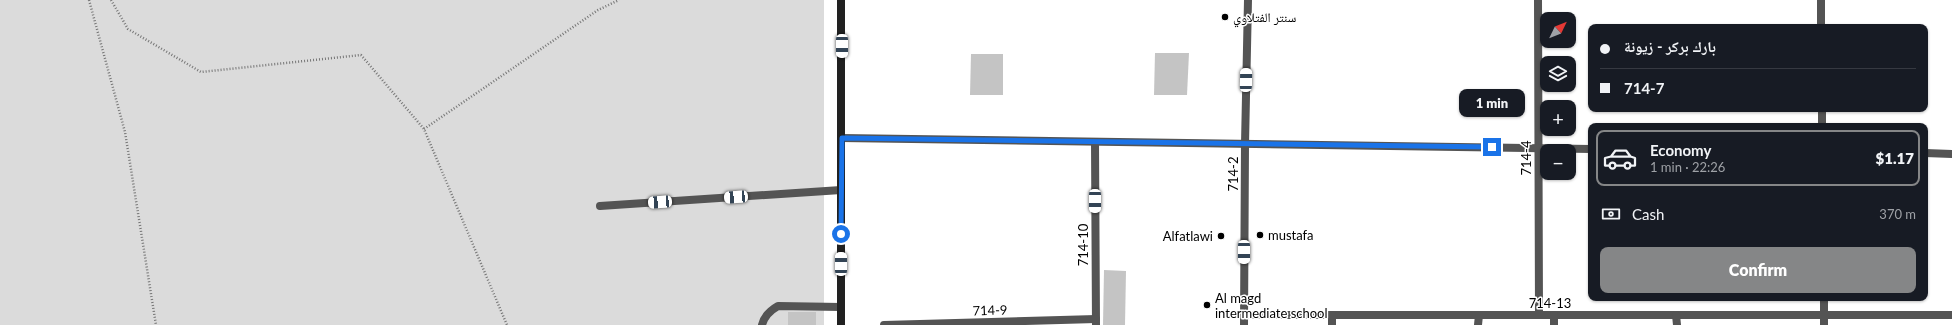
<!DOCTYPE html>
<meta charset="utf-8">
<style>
:root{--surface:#171b24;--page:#242831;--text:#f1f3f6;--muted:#9ea1a6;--line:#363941;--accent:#858687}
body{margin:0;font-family:Lato,"Noto Naskh Arabic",sans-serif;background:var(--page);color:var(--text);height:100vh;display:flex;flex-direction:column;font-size:15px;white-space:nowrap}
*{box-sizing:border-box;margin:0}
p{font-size:13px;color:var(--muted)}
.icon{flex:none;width:22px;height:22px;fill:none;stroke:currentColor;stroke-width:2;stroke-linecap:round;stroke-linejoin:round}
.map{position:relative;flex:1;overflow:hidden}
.details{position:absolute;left:1588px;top:123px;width:340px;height:178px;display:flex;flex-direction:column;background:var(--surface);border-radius:8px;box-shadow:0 1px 3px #0004}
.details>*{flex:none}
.hud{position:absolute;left:1588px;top:24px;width:340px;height:88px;border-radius:8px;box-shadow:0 1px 3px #0004;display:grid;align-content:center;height:88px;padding:0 12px;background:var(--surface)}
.needle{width:26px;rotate:47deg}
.controls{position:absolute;left:1540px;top:12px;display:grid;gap:8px}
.controls a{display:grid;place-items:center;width:36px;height:36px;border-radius:8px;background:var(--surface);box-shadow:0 1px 3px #0004;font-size:20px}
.end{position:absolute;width:18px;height:18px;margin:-9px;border:5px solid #1a73e8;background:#fff;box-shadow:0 0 0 2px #fff}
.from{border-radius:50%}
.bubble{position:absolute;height:28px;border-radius:8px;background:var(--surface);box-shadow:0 1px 3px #0004;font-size:13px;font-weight:800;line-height:28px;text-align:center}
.car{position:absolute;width:12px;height:24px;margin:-12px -6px;border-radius:5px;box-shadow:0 0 3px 1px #0007;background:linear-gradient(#fff 24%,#345 0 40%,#fff 0 76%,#345 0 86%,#fff 0)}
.hud b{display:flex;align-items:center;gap:14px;height:38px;font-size:15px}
.hud b+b{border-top:1px solid var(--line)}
.hud i{width:10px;height:10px;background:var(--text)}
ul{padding:7px 0 0;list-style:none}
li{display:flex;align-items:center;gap:12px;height:56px;margin:0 8px 6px;padding:0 4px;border:2px solid transparent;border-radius:8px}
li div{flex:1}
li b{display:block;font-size:15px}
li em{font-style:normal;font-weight:800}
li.current{border-color:var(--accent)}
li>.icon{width:36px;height:36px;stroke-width:1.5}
.pay{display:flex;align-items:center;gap:10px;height:44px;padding:0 12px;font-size:15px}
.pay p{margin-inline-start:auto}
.primary-button{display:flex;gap:8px;margin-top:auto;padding:8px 12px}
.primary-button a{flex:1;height:46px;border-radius:8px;background:var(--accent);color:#fff;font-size:16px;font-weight:800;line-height:46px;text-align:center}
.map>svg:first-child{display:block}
</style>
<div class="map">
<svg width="1952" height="325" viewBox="0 0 1952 325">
<rect width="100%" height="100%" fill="#fff"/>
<rect fill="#dbdbdb" x="0" y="0" width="824" height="325"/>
<g fill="#c4c4c4">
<polygon points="1155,53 1189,53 1187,95 1154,95"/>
<polygon points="971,54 1003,54 1003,95 970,95"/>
<polygon points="1104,270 1126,271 1125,325 1103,325"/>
<rect x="788" y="312" width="28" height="13"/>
</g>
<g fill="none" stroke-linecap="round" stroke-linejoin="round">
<g stroke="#767676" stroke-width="2.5" stroke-dasharray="1 2" stroke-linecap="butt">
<polyline points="89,0 125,132 156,325"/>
<polyline points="111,0 128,29 201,72 361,55 424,129 507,325"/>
<polyline points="424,129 598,10 619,0"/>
</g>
<g stroke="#545454" stroke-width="8">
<polyline points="600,206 841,190"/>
<polyline points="1824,315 1824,325"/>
<path d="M762 325C764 317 771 310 778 306L841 307"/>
<polyline points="1478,325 1479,315"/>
</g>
<g stroke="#545454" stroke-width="8">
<polyline points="1538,0 1539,315"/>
<polyline points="1821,0 1821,27"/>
<polyline points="1822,109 1822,126"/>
<polyline points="841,138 1591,149"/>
<polyline points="1095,142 1096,325"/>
<polyline points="1925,153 1952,154"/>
<polyline points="1824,298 1824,315"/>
<polyline points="1244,315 1952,315"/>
<polyline points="1332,315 1332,325"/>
<polyline points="1676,315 1677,325"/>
<polyline points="884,325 1096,319"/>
<polyline points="1244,325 1245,144 1248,0"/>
<polyline points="1554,325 1554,315"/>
</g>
<polyline stroke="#212121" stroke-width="8" points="841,325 841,0"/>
</g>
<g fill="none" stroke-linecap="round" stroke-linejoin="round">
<polyline stroke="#1a73e8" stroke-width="5" points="841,234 842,138 1492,147"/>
</g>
<g fill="#000" stroke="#fff" stroke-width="1.5">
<circle cx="1225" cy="17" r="4"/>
<circle cx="1260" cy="235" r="4"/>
<circle cx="1221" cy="236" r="4"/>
<circle cx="1207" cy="305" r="4"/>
</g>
<g text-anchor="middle" stroke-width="3" stroke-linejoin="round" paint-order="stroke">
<g font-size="13" fill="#000" stroke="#fff" text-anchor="start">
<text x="1233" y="22">سنتر الفتلاوي</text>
<text x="1268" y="240">mustafa</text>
<text x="1213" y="241" text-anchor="end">Alfatlawi</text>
<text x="1215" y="303">Al magd<tspan x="1215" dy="15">intermediate school</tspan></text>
</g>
<g font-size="13" fill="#000" stroke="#fff">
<text transform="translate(1526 158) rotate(-90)" y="5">714-4</text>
<text transform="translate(1233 174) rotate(-90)" y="5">714-2</text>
<text transform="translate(1083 245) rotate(-90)" y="5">714-10</text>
<text x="1550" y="308">714-13</text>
<text transform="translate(990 310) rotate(-2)" y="5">714-9</text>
</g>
</g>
</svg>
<div class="controls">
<a><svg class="needle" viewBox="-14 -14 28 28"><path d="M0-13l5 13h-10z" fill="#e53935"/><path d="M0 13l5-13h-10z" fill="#9ea1a6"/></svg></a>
<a><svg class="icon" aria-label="layers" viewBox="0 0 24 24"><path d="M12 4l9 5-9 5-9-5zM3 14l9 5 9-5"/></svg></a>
<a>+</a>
<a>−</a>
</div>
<i class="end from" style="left:841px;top:234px"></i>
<i class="end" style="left:1492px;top:147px"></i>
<div class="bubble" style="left:1459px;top:89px;width:66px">1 min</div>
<i class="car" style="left:842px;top:46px;rotate:180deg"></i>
<i class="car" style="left:1246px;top:80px;rotate:1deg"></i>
<i class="car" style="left:736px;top:197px;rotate:266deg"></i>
<i class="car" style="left:1095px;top:201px;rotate:180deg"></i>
<i class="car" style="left:660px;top:202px;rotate:266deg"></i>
<i class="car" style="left:1244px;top:252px;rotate:180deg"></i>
<i class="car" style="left:841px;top:264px;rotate:0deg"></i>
<div class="hud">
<b><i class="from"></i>بارك بركر - زيونة</b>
<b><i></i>714-7</b>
</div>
<section class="details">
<ul>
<li class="current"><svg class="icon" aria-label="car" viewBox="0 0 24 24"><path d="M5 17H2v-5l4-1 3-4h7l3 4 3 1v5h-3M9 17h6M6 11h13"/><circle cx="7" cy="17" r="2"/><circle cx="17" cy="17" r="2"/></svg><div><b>Economy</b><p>1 min · 22:26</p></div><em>$1.17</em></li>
</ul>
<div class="pay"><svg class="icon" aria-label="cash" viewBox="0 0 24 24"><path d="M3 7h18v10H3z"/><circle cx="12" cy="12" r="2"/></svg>Cash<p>370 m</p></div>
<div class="primary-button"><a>Confirm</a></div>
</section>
</div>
